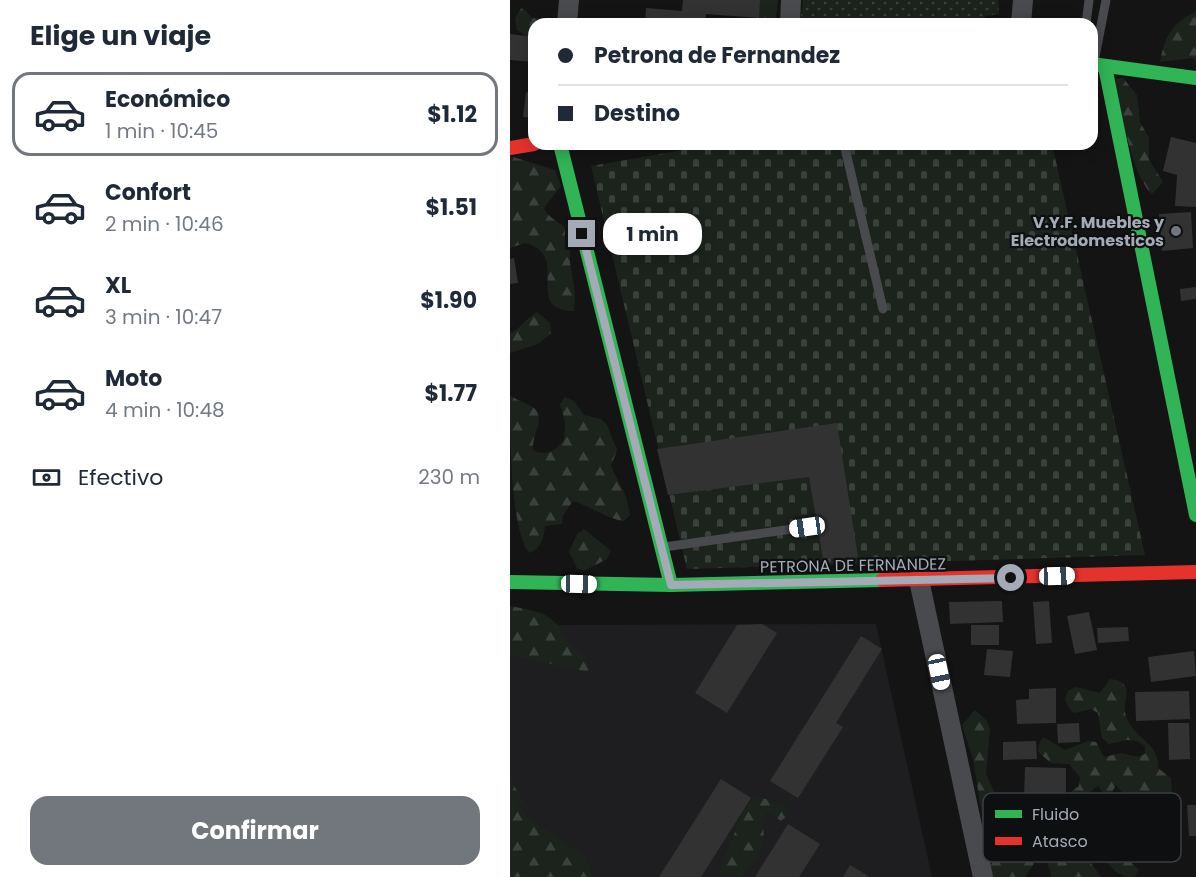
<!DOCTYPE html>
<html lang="es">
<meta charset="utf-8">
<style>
:root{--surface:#fff;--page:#f2f2f3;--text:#1f2937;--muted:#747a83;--line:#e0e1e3;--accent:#72767d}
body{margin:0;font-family:Poppins,sans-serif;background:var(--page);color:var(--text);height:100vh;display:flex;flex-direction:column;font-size:22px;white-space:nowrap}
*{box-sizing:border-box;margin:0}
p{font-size:20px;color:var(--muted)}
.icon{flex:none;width:33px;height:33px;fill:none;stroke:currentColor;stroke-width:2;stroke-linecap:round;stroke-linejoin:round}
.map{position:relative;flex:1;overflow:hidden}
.panel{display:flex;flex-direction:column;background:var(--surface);width:510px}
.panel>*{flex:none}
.top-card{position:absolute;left:18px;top:18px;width:570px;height:132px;border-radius:18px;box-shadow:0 3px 15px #0003;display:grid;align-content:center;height:132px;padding:0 30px;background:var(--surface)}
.end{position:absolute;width:27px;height:27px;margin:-14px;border:8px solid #a4abb6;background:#111;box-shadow:0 0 0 3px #111}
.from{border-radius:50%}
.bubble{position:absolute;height:42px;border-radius:18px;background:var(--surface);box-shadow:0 3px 15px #0003;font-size:20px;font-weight:700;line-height:42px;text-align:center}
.car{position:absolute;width:18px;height:36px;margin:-18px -9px;border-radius:8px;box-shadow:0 0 4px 2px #0007;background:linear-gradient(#fff 24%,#345 0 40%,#fff 0 76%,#345 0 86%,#fff 0)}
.top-card b{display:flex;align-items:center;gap:21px;height:57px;font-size:22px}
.top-card b+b{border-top:2px solid var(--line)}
.top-card i{width:15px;height:15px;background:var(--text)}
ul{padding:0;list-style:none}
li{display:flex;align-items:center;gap:18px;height:84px;margin:0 12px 9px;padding:0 18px;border:3px solid transparent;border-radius:18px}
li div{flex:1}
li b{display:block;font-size:22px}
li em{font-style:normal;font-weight:700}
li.on{border-color:var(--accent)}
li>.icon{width:54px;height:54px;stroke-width:1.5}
h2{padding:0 30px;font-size:27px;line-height:72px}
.pay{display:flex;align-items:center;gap:15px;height:66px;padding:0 30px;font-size:22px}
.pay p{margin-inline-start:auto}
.button{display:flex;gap:12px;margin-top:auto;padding:12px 30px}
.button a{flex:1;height:69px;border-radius:18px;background:var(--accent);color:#fff;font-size:24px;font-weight:700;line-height:69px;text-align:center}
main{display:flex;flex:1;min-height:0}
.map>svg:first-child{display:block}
</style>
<main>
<section class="panel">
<h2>Elige un viaje</h2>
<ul>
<li class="on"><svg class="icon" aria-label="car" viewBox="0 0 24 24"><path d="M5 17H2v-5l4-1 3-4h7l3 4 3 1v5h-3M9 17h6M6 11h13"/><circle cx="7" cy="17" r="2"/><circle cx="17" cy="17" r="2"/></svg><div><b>Económico</b><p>1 min · 10:45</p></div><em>$1.12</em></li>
<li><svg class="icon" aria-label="car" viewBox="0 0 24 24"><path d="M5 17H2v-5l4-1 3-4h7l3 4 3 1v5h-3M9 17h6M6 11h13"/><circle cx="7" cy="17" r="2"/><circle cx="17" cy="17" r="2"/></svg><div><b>Confort</b><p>2 min · 10:46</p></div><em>$1.51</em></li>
<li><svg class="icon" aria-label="car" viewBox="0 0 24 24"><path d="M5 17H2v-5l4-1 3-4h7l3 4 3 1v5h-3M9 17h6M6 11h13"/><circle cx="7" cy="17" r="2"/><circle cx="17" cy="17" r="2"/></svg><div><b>XL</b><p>3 min · 10:47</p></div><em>$1.90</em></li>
<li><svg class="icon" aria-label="car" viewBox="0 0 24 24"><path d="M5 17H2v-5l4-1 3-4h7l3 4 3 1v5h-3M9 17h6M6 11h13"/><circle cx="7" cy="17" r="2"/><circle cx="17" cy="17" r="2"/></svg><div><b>Moto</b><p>4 min · 10:48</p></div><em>$1.77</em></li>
</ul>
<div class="pay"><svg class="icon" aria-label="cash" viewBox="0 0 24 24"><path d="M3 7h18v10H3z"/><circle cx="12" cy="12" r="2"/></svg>Efectivo<p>230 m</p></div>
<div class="button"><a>Confirmar</a></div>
</section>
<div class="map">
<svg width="686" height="877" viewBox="0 0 686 877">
<defs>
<pattern id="forest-firs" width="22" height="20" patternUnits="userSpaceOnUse" patternTransform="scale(1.5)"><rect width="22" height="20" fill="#1c231d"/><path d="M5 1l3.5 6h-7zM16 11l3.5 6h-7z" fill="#3a403c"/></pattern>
<pattern id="cemetery-stones" width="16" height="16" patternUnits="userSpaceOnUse" patternTransform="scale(1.5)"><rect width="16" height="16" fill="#1c231d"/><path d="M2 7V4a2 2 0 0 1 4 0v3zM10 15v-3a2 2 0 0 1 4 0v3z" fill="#3a403c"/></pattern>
<pattern id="park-dots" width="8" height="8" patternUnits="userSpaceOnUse" patternTransform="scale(1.5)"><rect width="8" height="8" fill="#1c231d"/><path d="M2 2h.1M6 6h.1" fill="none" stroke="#3a403c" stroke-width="1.8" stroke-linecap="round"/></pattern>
</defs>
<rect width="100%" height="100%" fill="#141414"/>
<polygon fill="#1e1e20" points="366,624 422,877 0,877 0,625"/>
<g fill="url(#forest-firs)">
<polygon points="246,0 268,0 265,24 249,23 244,11"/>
<polygon points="12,7 22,18 36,19 37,24 24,24 24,55 18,47 16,36 7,30 5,18"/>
<path d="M686 11V61L682 58 650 62C655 35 662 24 686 11Z"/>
<path d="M613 78 627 95 630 122 639 138V160L653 182 642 194C621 175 611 108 604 79Z"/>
<path d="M0 156 45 170 51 186 34 208C38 219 51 221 57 231 63 242 58 257 61 269 64 285 66 295 64 311 11 310 63 255 15 243L0 248Z"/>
<path d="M27 312 40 323 41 333 28 344 0 353V333C11 329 16 318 27 312Z"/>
<path d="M0 395C7 401 20 404 25 409 36 421 19 438 24 451 38 456 46 451 54 439L55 422 50 404 55 397 64 401 74 415 91 419 97 425 107 450 101 466 116 497 120 515 114 521C100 520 80 506 63 501L53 515 52 524 35 526C33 540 32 547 19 553 0 529 0 432 0 395Z"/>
<polygon points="74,529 101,551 97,559 74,571 67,568 59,552 67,534"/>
<path d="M0 606C13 609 30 610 41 619 57 631 50 643 76 656L79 672 0 655Z"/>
<path d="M600 679C629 682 609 703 617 719 627 740 649 743 648 768L661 778 662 795 652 810 659 827 655 835 639 844 623 840 609 830 618 814 631 806 626 799 617 798 606 785 598 800 588 786 581 791 580 800 596 819 617 858 629 870 624 877C605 877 602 866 590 854 581 844 575 840 569 828L561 831 564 840 591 877H541C539 852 508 825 551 814L555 796 569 786 570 777 559 764 541 763 528 752 529 744 533 737 555 750 578 741 586 742 594 757 611 753 628 757 635 754V746L627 741 617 740 599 744 592 738 588 713 581 709 564 713 558 707 555 699 558 691 566 687 590 693Z"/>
<polygon points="465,710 477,721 480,730 476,774 486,796 492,821 525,862 515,877 482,877 463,759 452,725"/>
<polygon points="0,779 20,812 2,795 18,818 74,856 83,877 0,877"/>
<path d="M247 796 278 807V815L271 821 257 812C249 822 256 832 253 844 249 856 240 867 232 877L210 875C212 854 218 854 223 838 228 822 233 807 247 796Z"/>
</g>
<polygon fill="url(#cemetery-stones)" points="208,144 542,144 635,555 177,569 81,166"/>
<polygon fill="url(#park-dots)" points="293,0 488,0 489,14 475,16 472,24 290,24"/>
<g fill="#323233">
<polygon points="173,0 250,0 249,18 196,14 195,24 135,24 136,8 172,11"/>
<polygon points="0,34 24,37 24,62 0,60"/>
<polygon points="16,92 24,93 24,118 13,117"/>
<polygon points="661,137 686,143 686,207 665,206 667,175 653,171"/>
<polygon points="681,212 683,248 652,251 649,214"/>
<polygon points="4,258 8,283 0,284 0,259"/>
<polygon points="686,287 686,299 671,301 670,289"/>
<polygon points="327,423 348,557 313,559 299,477 158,495 147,449"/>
<polygon points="492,601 493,622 440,624 439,602"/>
<polygon points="539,601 542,643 526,644 523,602"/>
<polygon points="579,612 587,650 565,654 557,616"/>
<polygon points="252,624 267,633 217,713 185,693 227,625"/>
<rect x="461" y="625" width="28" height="20"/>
<polygon points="618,627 619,641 588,643 587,628"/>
<polygon points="351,636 372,649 326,723 333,727 288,798 260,781"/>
<polygon points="477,649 503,651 500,677 474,675"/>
<polygon points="684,651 686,676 641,682 638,657"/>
<polygon points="546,688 546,723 507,724 506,700 519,699 519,689"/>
<polygon points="679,691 680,719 626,721 625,692"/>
<polygon points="569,723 570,742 548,743 547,724"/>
<polygon points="658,723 679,723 680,759 659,760"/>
<polygon points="526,741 527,759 493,760 493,742"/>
<polygon points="515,767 556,768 556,797 514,797"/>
<polygon points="211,779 241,798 191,877 149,877"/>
<polygon points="677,805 686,805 686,836 679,836"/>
<polygon points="278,824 310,844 289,877 245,877"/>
<polygon points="340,865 360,877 333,877"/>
</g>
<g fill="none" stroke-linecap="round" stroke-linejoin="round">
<g stroke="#484a4d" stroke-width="9">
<polyline points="576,24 579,0"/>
<polyline points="584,62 596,0"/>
<polyline points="334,144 373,309"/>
<polyline points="154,547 297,527"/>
</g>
<g stroke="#484a4d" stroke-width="20">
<polyline points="57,24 59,0"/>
<polyline points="280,24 281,0"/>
<polyline points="511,24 513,0"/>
<polyline points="409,580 473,877"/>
</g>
<g stroke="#30b455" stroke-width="14">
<polyline points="582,64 686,78"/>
<polyline points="595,67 686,515"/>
<polyline points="50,144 161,585"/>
<polyline points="0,582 161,585 372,580"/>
</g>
<g stroke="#e5322d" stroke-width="14">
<polyline points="0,148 24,144"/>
<polyline points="372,580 686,572"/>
</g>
</g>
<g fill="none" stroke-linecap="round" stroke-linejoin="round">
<polyline stroke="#a4abb6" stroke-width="8" points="72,234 161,585 501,578"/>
</g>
<circle fill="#72767d" stroke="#0e0f10" stroke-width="2" cx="666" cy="231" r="6"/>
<g text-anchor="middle" stroke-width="4.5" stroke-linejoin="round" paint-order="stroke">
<g font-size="16" font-weight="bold" fill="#a4abb6" stroke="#0e0f10" text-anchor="end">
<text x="654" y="228">V.Y.F. Muebles y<tspan x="654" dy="18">Electrodomesticos</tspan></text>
</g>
<g font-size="16" fill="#a4abb6" stroke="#0e0f10">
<text transform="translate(343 565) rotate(-1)" y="6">PETRONA DE FERNANDEZ</text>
</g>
</g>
<rect x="473" y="793" width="198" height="69" rx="9" fill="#0e0f10" stroke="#3b3e42" stroke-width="1.5"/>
<rect x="485" y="810" width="27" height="8" fill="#30b455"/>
<rect x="485" y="837" width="27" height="8" fill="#e5322d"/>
<g font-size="16" fill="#a4abb6">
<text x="522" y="820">Fluido</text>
<text x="522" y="847">Atasco</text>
</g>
</svg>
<i class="end from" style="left:501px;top:578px"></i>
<i class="end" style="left:72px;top:234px"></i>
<div class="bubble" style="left:93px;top:213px;width:99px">1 min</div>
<i class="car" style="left:297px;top:527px;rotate:262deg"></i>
<i class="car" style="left:547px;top:576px;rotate:88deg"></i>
<i class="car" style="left:69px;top:584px;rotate:91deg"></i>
<i class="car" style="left:429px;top:672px;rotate:168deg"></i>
<div class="top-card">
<b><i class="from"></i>Petrona de Fernandez</b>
<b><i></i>Destino</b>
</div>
</div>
</main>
